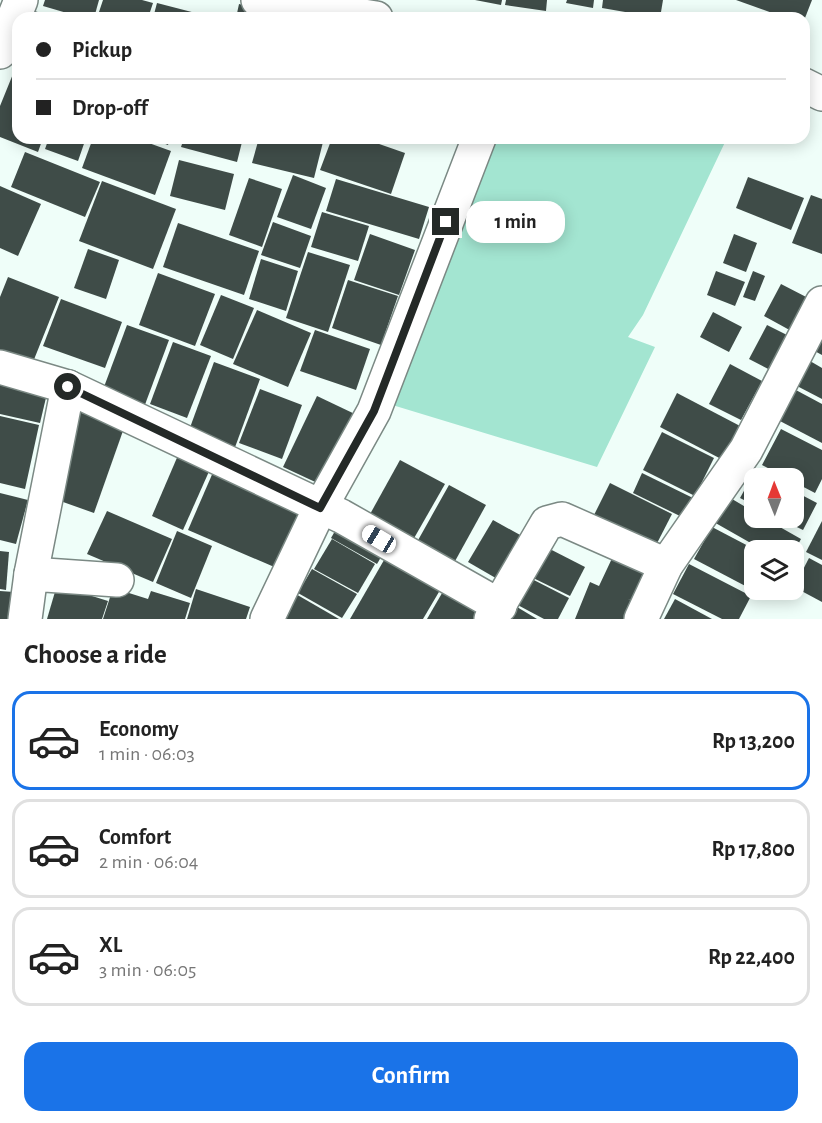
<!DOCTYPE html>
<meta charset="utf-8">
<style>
:root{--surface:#fff;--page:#f2f2f2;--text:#222;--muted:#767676;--line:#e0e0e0;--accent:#1a73e8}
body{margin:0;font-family:"Alegreya Sans",sans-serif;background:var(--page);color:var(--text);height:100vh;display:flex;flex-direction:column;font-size:22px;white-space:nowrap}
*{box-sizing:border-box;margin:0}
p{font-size:20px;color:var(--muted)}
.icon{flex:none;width:33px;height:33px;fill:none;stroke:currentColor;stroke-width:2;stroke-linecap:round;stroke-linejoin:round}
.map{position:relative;height:619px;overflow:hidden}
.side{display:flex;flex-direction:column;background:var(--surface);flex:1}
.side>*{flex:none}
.hud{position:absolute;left:12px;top:12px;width:798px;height:132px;border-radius:18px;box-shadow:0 3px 15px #0003;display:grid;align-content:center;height:132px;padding:0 24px;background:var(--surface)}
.needle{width:39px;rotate:359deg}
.buttons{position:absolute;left:744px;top:468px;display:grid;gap:12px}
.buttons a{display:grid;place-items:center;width:60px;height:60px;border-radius:12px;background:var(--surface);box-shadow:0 3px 15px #0003;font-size:30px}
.end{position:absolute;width:27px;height:27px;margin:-14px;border:8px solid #242927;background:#fff;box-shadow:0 0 0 3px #fff}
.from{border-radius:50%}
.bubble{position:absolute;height:42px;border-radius:18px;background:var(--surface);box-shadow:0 3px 15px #0003;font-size:20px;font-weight:600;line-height:42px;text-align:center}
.car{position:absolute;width:18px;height:36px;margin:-18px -9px;border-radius:8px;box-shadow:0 0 4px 2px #0007;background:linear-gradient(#fff 24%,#345 0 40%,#fff 0 76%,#345 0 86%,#fff 0)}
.hud b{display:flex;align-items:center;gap:21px;height:57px;font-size:22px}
.hud b+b{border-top:2px solid var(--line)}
.hud i{width:15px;height:15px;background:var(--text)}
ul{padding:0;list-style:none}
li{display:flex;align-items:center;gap:18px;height:99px;margin:0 12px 9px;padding:0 12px;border:3px solid var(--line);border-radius:18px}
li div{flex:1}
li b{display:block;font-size:22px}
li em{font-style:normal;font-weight:600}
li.selected{border-color:var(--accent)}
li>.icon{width:54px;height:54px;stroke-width:1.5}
h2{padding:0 24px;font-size:27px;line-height:72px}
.cta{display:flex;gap:12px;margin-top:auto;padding:12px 24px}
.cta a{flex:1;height:69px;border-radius:18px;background:var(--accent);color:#fff;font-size:24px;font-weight:600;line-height:69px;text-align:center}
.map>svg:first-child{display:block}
</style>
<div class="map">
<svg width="822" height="619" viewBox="0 0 822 619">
<rect width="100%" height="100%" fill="#effef9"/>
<polygon fill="#a3e5d1" points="464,138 727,138 643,315 628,337 655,347 597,467 366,397"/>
<g fill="#3f4c48">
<polygon points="45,0 99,0 94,18 84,18 43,6"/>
<polygon points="103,0 142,0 153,3 148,18 97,18"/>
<polygon points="475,0 502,0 501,5"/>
<polygon points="506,0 547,0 546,11 505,5"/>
<polygon points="567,0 594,0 593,8 566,3"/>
<polygon points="603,0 663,0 660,18 602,8"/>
<polygon points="736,0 812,0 805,18 786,18"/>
<polygon points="157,3 211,17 211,18 153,18"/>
<polygon points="239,4 290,16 290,18 236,18"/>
<polygon points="34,11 57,17 57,18 32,18"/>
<polygon points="13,74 18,76 18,138 43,138 38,152 0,137 0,106"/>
<polygon points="49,138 86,138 78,161 45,149"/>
<polygon points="93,138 135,138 171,151 155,195 82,168"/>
<polygon points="149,138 170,138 168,145"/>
<polygon points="184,138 243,138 237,162 181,147"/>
<polygon points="259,138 324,138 314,178 252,163"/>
<polygon points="332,138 362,138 405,153 391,194 320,170"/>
<polygon points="447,138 468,138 467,144"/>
<polygon points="25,152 100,182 85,217 11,187"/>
<polygon points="179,160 234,174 225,210 170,196"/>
<polygon points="293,175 326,188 311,229 277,217"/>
<polygon points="748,177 804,198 791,230 736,208"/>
<polygon points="249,178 282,189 262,247 229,235"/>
<polygon points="336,179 429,207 419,239 326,211"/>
<polygon points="102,181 176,209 153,269 79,241"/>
<polygon points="0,186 41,204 18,256 0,248"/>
<polygon points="811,195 822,199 822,254 792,243"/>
<polygon points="322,212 369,226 358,261 311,247"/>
<polygon points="273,222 311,236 300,268 261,255"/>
<polygon points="178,223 259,251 244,295 163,267"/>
<polygon points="370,234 415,250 399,295 354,280"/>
<polygon points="734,234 757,243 746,272 723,263"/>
<polygon points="88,249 119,260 106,299 74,288"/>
<polygon points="308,252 350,265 328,332 286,318"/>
<polygon points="261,259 298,271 286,311 249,299"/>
<polygon points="716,271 745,282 735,306 707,295"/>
<polygon points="753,271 765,276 755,301 743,297"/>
<polygon points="158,273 215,294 195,346 139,325"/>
<polygon points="8,277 59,297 31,367 0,355 0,297"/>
<polygon points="348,280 398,296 381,345 332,328"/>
<polygon points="781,284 812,300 795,333 764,316"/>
<polygon points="221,295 254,308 233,359 200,345"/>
<polygon points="61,299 122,322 105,368 43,346"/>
<polygon points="257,310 311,333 288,387 233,364"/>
<polygon points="713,312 742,327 729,352 700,337"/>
<polygon points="127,325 169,340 143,410 101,395"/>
<polygon points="767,325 791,337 772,371 749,359"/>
<polygon points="822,325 822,355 809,348"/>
<polygon points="315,330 370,349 356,390 300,371"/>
<polygon points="173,342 211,356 187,418 150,404"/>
<polygon points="810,361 822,368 822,399 797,386"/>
<polygon points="214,362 260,379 234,450 188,433"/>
<polygon points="730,364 762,381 741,420 709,404"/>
<polygon points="0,374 49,385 40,423 0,414"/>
<polygon points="260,389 302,405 282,459 239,443"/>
<polygon points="794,389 822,404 822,443 778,420"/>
<polygon points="677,393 742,427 725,461 660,427"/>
<polygon points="317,396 359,416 326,487 283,467"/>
<polygon points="79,412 124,428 94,513 49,497"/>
<polygon points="0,416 39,425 25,489 0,483"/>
<polygon points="781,429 822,450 822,479 815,493 794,482 794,478 787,478 762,465"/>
<polygon points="662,432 714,458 695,496 643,470"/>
<polygon points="179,453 211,467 183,530 152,516"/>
<polygon points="400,460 445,484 413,540 369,516"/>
<polygon points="214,470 305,509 279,569 188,530"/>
<polygon points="755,471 770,478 754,478 754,505 740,498"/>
<polygon points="642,473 693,498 684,518 633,493"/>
<polygon points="610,483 672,514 652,553 590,523"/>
<polygon points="449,485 486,505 454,563 417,542"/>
<polygon points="794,491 817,503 803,530 778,518 794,518"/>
<polygon points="0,493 28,500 16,544 0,540"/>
<polygon points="727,496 754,512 754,518 764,518 801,539 795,550 763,550 712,521"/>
<polygon points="107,511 172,539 153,582 87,554"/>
<polygon points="342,519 388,545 377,564 331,538"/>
<polygon points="493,520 531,541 506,584 468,562"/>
<polygon points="822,521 822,560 806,552"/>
<polygon points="712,527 754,549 753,590 694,559"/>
<polygon points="177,531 212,546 191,598 156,583"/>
<polygon points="332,539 375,564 358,593 314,569"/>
<polygon points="542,545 585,567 570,596 527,575"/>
<polygon points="391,548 446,580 423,619 350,619"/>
<polygon points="0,551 9,552 6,590 0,589"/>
<polygon points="615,552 654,570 638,603 628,599 636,603 628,619 575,619 590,582 599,586"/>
<polygon points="809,558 822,565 822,602 794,587"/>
<polygon points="689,564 751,596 739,619 722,619 673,594"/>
<polygon points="312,569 357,594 342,618 298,593"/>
<polygon points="526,576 569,598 558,619 544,619 512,602"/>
<polygon points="57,585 108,601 102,619 47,619"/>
<polygon points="113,588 148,599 151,591 190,603 185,619 103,619"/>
<polygon points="445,588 485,611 480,619 427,619"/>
<polygon points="196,589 250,607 246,619 187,619"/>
<polygon points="0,591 14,592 11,619 0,619"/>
<polygon points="294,593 339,619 279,619"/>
<polygon points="675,599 712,619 664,619"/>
<polygon points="512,604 537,619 503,619"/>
</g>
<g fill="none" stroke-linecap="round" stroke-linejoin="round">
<g stroke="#7b8984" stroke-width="36">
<g id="minor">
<polyline points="258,0 376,18"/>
<polyline points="0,52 21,0"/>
<polyline points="804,85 822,94"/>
<polyline points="0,367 68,387 341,516 500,606"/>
<polyline points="31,574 68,387"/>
<polyline points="25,619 31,574 117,580"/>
<polyline points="267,619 320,508 374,411 479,138"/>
<polyline points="491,619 547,523 562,519 666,565"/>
<polyline points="641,619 666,565 746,450 822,303"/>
</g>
</g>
<use href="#minor" stroke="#fff" stroke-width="33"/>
</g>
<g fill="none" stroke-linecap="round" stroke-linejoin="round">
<polyline stroke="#242927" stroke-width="8" points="68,387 320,508 374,411 446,222"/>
</g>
</svg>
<div class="buttons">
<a><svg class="needle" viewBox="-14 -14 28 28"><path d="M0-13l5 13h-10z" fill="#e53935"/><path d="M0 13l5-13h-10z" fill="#767676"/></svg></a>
<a><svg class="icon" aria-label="layers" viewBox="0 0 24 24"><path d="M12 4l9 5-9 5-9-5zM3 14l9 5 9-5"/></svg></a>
</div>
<i class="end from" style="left:68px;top:387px"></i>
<i class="end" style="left:446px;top:222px"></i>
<div class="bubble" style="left:466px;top:201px;width:99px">1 min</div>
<i class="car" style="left:379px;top:539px;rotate:301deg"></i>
<div class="hud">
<b><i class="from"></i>Pickup</b>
<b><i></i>Drop-off</b>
</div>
</div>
<section class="side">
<h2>Choose a ride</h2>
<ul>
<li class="selected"><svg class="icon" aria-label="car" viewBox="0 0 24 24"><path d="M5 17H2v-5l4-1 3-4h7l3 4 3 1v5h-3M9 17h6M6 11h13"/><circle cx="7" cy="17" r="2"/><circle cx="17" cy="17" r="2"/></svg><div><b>Economy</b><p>1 min · 06:03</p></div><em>Rp 13,200</em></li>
<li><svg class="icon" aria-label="car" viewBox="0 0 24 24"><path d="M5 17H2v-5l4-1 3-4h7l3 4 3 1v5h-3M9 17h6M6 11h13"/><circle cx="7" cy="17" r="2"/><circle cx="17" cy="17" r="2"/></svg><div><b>Comfort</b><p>2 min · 06:04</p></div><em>Rp 17,800</em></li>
<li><svg class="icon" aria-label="car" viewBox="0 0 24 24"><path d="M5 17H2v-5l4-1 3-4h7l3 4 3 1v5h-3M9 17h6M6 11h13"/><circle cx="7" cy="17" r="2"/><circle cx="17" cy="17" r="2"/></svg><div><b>XL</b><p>3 min · 06:05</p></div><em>Rp 22,400</em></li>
</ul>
<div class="cta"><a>Confirm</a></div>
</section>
